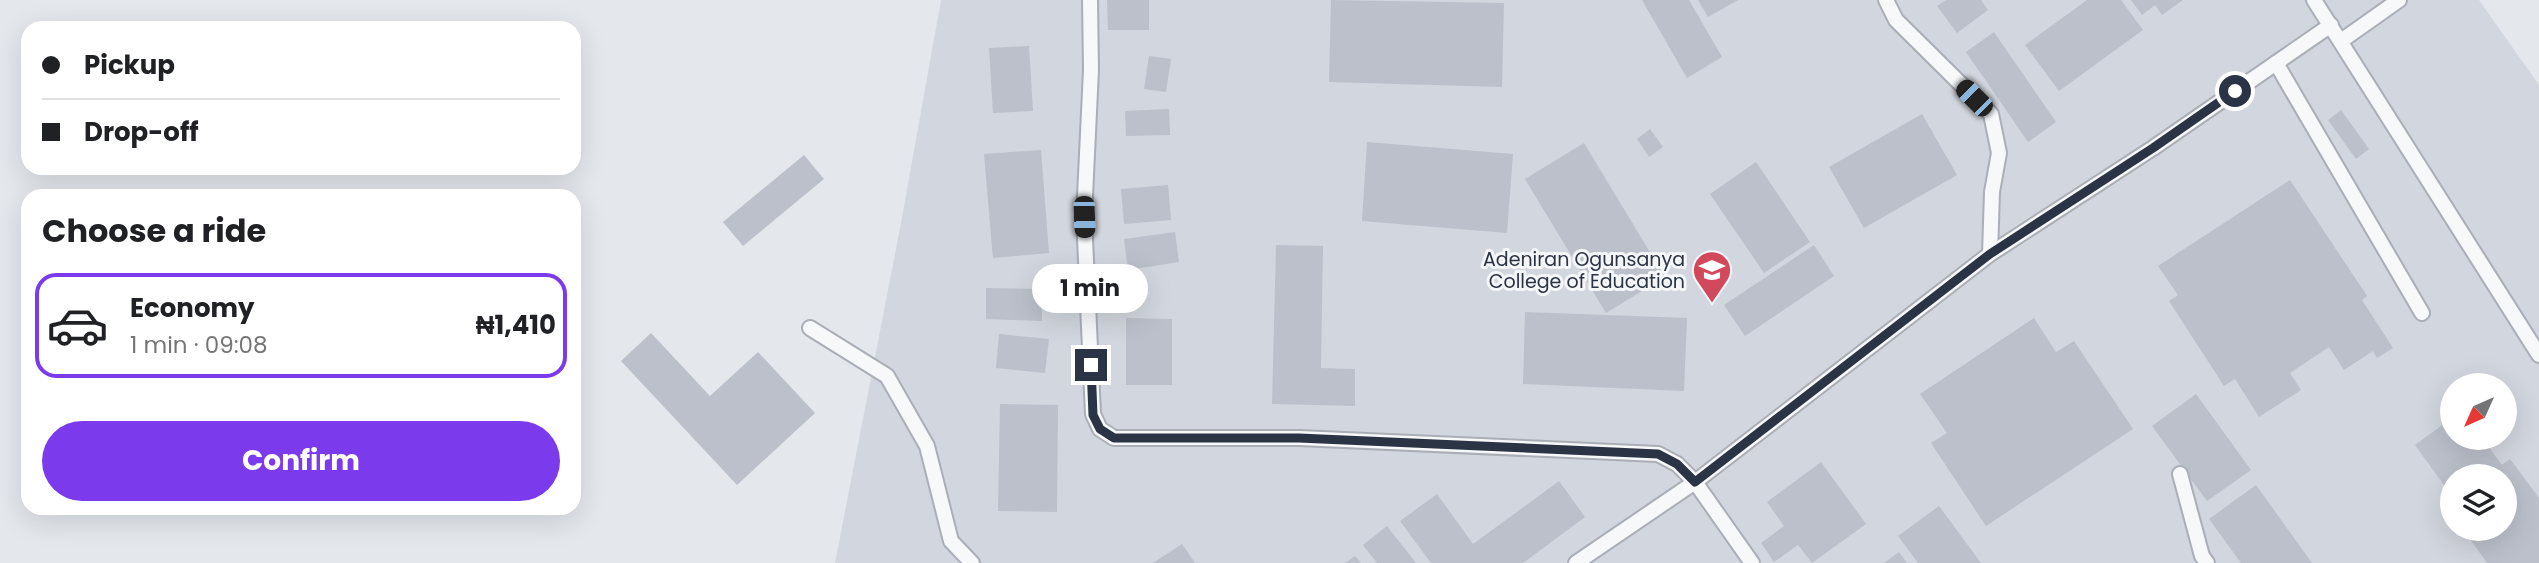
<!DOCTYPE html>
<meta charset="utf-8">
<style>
:root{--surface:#fff;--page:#f6f6f6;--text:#202124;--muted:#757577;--line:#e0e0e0;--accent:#7c3aed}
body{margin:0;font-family:Poppins,sans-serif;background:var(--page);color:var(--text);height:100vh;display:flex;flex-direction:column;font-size:26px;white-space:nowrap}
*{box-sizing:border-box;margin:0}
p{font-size:23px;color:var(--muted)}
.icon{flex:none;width:38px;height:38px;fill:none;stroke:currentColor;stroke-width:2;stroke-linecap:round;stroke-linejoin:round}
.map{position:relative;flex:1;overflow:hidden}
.drawer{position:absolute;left:21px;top:189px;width:560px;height:326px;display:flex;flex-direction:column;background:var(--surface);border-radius:21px;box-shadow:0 7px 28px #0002}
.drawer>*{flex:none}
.guide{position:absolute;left:21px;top:21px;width:560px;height:154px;border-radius:21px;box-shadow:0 7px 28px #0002;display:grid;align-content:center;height:154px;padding:0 21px;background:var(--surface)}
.needle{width:46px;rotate:225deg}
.tools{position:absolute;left:2440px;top:373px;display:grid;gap:14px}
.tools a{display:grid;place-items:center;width:77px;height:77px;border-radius:50%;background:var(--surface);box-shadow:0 7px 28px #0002;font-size:35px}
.end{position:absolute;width:32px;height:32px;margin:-16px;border:9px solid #2b3445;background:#fff;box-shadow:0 0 0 4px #fff}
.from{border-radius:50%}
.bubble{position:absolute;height:49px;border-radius:24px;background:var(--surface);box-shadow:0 7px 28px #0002;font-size:23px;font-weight:700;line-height:49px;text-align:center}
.car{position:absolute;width:21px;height:42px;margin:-21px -10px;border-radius:9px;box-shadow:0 0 5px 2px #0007;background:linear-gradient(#222 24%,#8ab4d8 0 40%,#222 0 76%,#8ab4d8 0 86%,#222 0)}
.guide b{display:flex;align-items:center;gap:24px;height:66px;font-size:26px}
.guide b+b{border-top:2px solid var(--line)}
.guide i{width:18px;height:18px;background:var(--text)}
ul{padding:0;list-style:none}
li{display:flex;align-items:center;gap:21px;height:105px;margin:0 14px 10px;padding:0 7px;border:4px solid transparent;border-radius:21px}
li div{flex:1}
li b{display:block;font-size:26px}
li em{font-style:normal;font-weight:700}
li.selected{border-color:var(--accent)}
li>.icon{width:63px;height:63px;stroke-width:1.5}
h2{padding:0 21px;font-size:32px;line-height:84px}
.cta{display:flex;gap:14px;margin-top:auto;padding:14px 21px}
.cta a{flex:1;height:80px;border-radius:42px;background:var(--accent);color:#fff;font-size:28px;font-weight:700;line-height:80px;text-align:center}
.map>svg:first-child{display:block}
</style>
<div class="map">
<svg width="2539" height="563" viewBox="0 0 2539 563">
<rect width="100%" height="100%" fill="#e4e7ec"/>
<path fill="#d2d6de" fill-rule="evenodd" d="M941 0H2479L2539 85V563H835L901 223ZM2452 385H2504V438H2452ZM2452 476H2504V528H2452Z"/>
<g fill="#bbc0ca">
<polygon points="1107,0 1149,0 1149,30 1108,30"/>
<polygon points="1331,0 1504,3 1502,87 1329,82"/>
<polygon points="1642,0 1689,0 1722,57 1687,78"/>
<polygon points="1698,0 1738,0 1708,17"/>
<polygon points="1946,0 1981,0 1988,10 1957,33 1937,6"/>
<polygon points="2087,0 2121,0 2143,30 2059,91 2025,45"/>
<polygon points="2131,0 2183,0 2162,15 2155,5 2142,15"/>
<polygon points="1994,32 2056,122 2028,142 1966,52"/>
<polygon points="1029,46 1033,111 993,113 989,48"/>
<polygon points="1149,56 1171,59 1166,92 1144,89"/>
<polygon points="1169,109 1170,135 1126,136 1125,111"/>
<polygon points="2341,110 2369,149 2356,159 2328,120"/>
<polygon points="1922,114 1957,175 1864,228 1829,167"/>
<polygon points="1650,129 1663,147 1649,157 1637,139"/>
<polygon points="1367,142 1513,154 1507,233 1362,221"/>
<polygon points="1584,143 1665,277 1606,313 1525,179"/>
<polygon points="1041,150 1049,253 993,258 984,154"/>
<polygon points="804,155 824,179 743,246 723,222"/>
<polygon points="1756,162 1810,242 1764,273 1710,194"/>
<polygon points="2290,180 2367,296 2362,300 2393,348 2377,358 2373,351 2344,370 2329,347 2290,373 2301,390 2259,417 2235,379 2224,386 2169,301 2178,295 2158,266"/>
<polygon points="1168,185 1171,220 1124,224 1121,189"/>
<polygon points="1175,232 1179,262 1128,270 1124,239"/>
<polygon points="1276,245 1323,246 1321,368 1355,369 1355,406 1272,404"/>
<polygon points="1814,245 1834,276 1745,336 1724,305"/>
<polygon points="986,288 1042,289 1042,321 986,319"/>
<polygon points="1525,312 1687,318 1684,391 1523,384"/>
<polygon points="1126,318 1172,319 1172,385 1126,385"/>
<polygon points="2034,318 2056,352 2074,341 2133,429 1986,526 1931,443 1947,433 1920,394"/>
<polygon points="651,333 710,396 758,352 815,413 737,485 621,361"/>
<polygon points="999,334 1049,339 1045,373 996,368"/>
<polygon points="2196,394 2251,470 2207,501 2152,426"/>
<polygon points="1000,404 1058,405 1057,512 998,511"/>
<polygon points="2452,418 2452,438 2482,438 2502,465 2510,459 2539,498 2539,563 2487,563 2462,528 2504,528 2504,476 2452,476 2452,496 2415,445"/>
<polygon points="1821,462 1866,524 1812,563 1798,545 1774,562 1761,543 1784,526 1767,502"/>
<polygon points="1559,481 1585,517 1523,563 1431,563 1400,521 1437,494 1473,544"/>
<polygon points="2256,485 2312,563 2241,563 2209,519"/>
<polygon points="1939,506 1981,563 1918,563 1898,536"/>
<polygon points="1387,526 1416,563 1377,563 1363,545"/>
<polygon points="1182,544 1195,563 1153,563"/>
<polygon points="1899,552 1907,563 1884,563"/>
<polygon points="1355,556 1361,563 1345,563"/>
</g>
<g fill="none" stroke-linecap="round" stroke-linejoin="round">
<g stroke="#a9aeb7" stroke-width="18">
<g id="service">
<polyline points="1090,0 1091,70 1084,217 1093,414 1100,429 1114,438 1299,438 1658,454 1677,464 1695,482 1752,563"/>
<polyline points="1886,0 1896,20 1991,114 1999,153 1992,192 1990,254"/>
<polyline points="2314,0 2539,355"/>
<polyline points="2341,41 2399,0"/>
<polyline points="2276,63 2422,313"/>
<polyline points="810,328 887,376 927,446 951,541 972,563"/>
<polyline points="2180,474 2202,556 2207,563"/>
<polyline points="1576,563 1695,482 1990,254 2153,148 2331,25"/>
</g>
</g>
<use href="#service" stroke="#f7f8fa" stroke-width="14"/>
</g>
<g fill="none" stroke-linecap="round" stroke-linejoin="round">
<polyline stroke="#2b3445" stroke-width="9" points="1091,365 1093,415 1100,429 1114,438 1299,438 1658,454 1677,464 1695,482 1990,254 2153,148 2235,91"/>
</g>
<defs>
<g id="school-pin" transform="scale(2.0125)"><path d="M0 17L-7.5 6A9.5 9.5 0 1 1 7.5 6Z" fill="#d1495b" stroke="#f4f6f9"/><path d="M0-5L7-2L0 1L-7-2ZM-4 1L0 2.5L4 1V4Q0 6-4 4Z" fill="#fff"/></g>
</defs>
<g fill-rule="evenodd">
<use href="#school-pin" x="1712" y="270"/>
</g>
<g text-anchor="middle" stroke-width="6" stroke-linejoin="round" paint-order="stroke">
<g font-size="19" fill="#2b3445" stroke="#f4f6f9" text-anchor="end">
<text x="1685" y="266">Adeniran Ogunsanya<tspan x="1685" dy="22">College of Education</tspan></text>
</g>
</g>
</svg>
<div class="tools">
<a><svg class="needle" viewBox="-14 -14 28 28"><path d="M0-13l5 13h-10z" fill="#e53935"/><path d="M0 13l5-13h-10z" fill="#757577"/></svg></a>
<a><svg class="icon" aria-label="layers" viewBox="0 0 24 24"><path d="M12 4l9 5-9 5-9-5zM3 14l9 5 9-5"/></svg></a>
</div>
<i class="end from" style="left:2235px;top:91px"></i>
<i class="end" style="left:1091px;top:365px"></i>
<div class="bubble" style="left:1032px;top:264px;width:116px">1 min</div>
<i class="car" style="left:1974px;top:98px;rotate:315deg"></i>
<i class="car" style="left:1084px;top:217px;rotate:178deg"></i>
<div class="guide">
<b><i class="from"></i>Pickup</b>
<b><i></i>Drop-off</b>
</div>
<section class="drawer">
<h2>Choose a ride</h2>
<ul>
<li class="selected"><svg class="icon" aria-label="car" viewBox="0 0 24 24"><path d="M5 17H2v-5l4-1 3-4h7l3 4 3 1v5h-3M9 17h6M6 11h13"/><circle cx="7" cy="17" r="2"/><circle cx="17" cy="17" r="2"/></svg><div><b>Economy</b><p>1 min · 09:08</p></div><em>₦1,410</em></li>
</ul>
<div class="cta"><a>Confirm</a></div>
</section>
</div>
